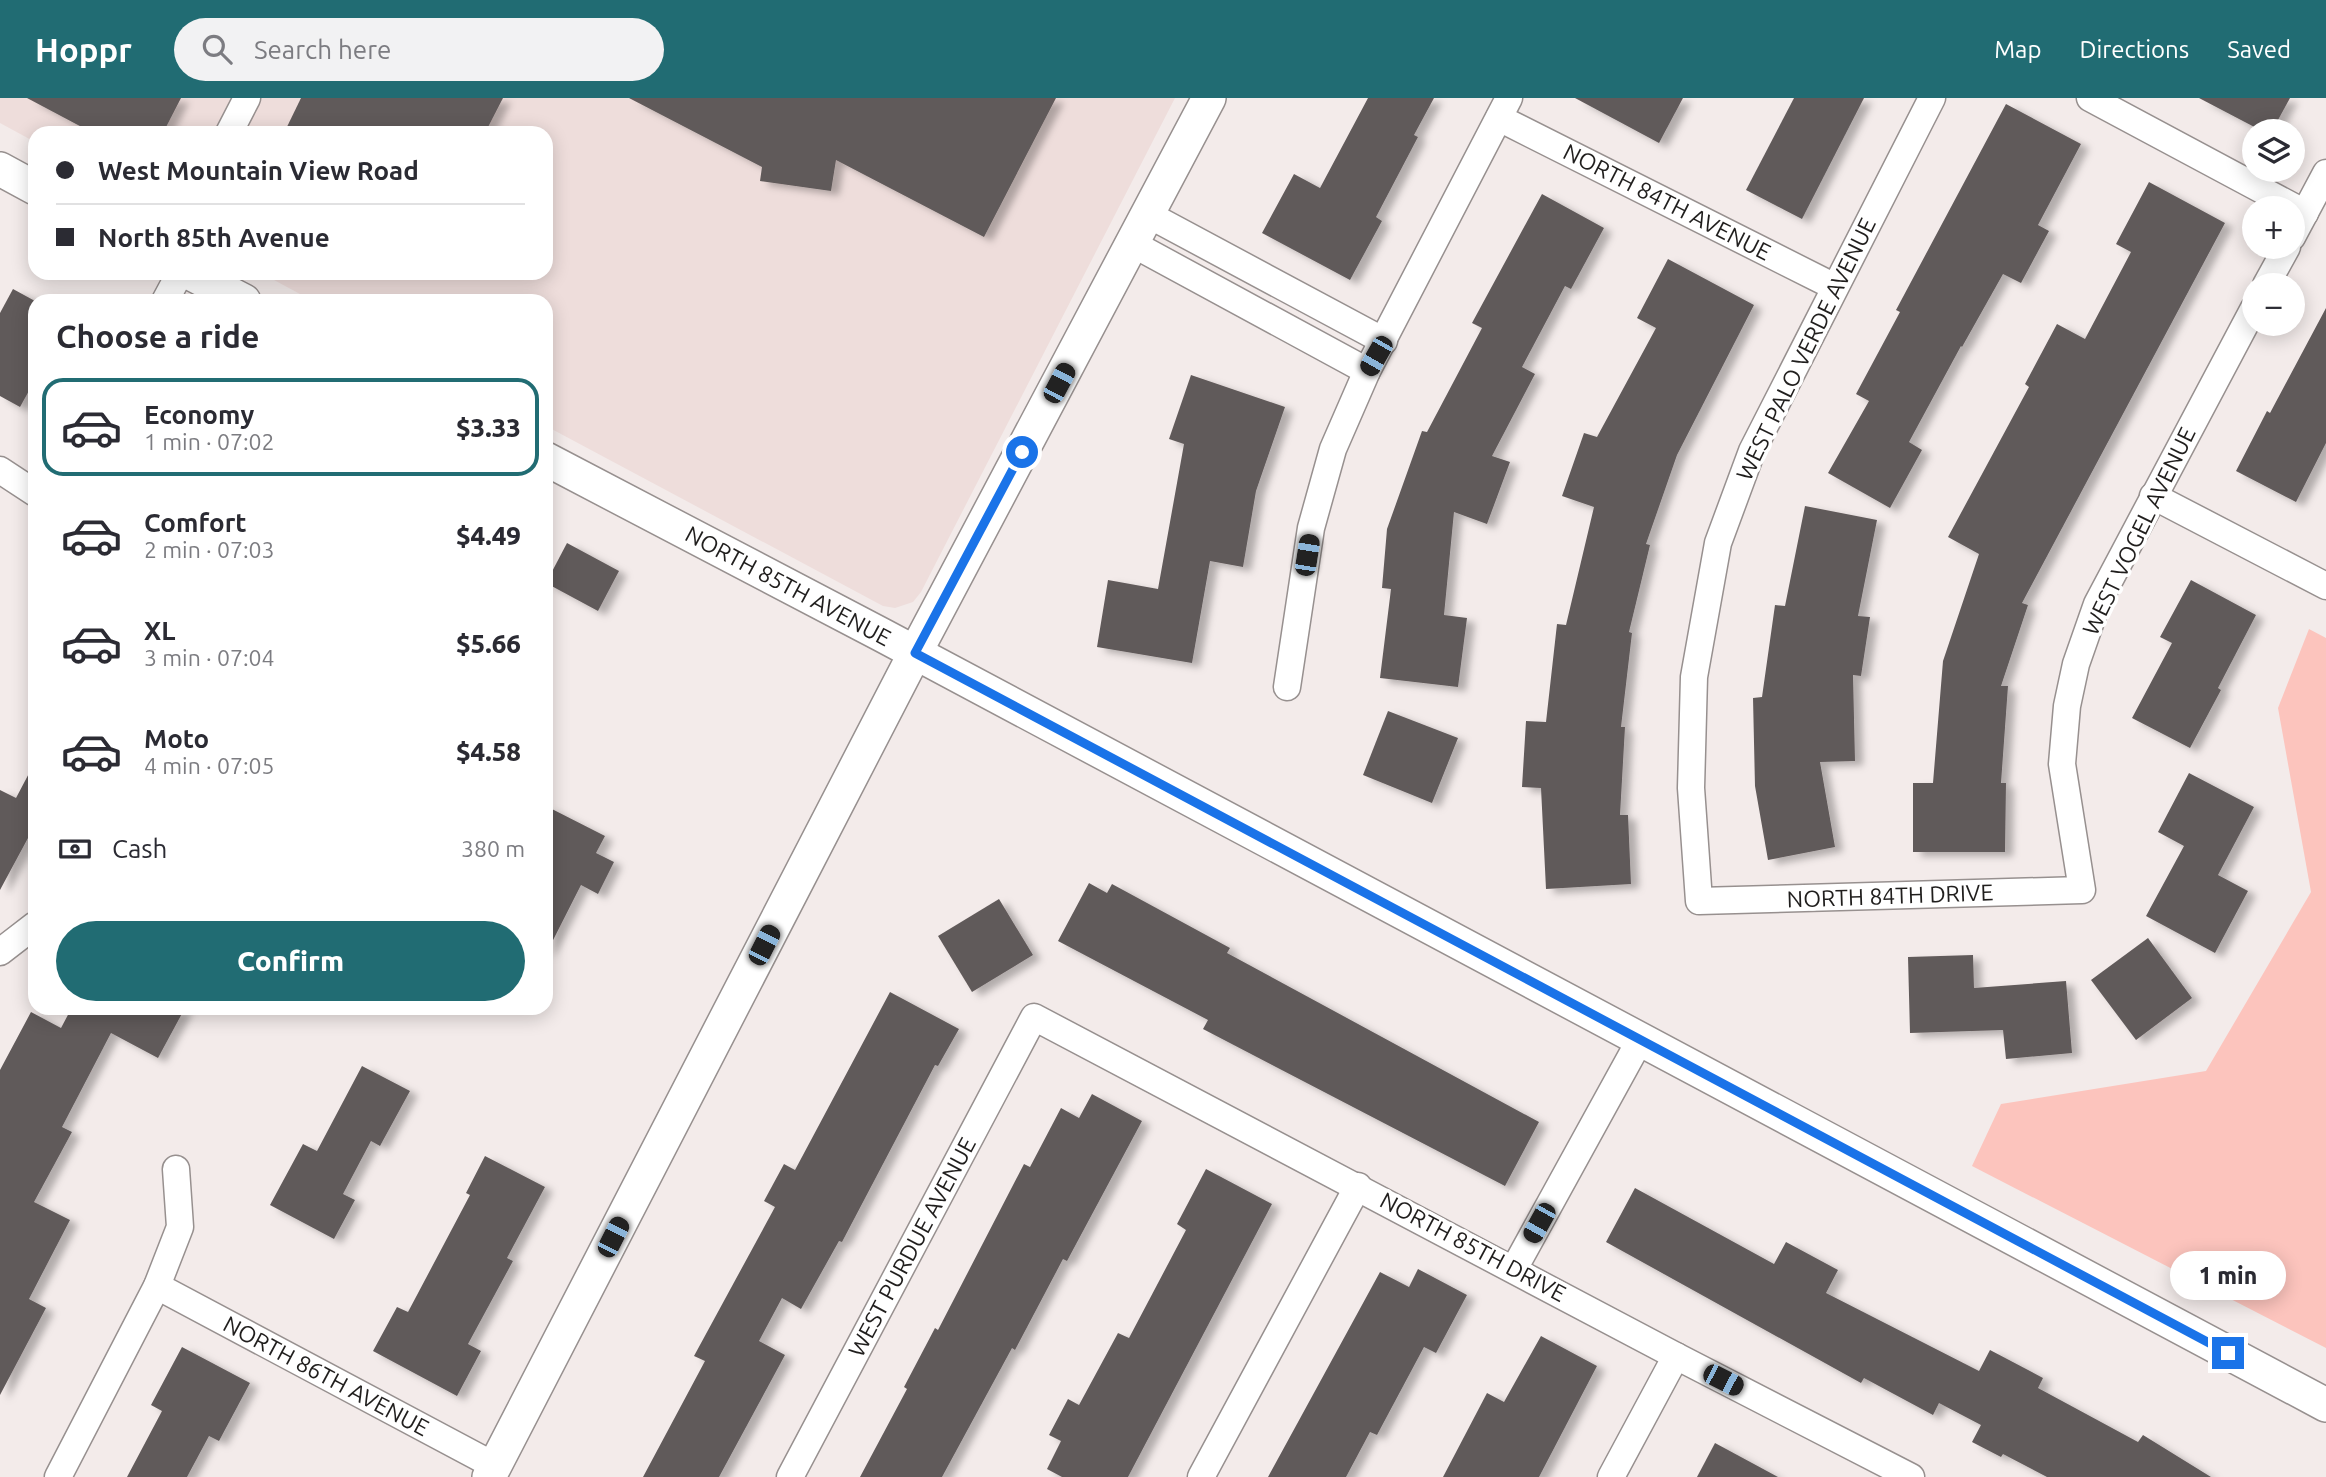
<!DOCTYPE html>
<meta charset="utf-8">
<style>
:root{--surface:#fff;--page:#f2f2f3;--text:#2b2b33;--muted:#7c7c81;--line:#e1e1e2;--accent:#216c73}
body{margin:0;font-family:Ubuntu,sans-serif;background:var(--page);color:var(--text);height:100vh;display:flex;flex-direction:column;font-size:26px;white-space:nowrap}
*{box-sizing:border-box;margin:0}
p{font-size:23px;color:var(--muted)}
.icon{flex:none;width:38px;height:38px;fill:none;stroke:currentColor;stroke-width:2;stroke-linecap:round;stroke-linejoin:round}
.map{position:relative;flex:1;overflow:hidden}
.side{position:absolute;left:28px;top:196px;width:525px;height:721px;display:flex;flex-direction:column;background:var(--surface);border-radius:21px;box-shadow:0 4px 18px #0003}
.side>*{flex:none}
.guide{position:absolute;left:28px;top:28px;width:525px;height:154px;border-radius:21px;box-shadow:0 4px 18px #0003;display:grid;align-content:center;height:154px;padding:0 28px;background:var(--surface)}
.controls{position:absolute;left:2242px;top:21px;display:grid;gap:14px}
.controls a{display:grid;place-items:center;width:63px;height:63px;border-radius:50%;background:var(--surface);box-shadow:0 4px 18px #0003;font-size:35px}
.end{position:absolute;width:32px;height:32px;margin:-16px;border:9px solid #1a73e8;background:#fff;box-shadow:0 0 0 4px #fff}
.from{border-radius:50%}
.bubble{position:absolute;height:49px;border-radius:24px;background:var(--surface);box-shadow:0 4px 18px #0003;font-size:23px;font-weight:800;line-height:49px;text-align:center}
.car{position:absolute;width:21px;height:42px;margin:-21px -10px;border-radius:9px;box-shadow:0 0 5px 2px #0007;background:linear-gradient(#222 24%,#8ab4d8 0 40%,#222 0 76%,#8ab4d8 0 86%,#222 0)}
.guide b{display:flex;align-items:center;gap:24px;height:66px;font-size:26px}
.guide b+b{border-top:2px solid var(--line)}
.guide i{width:18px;height:18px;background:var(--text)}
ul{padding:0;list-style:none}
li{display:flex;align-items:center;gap:21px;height:98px;margin:0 14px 10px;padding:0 14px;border:4px solid transparent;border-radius:21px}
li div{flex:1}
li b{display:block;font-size:26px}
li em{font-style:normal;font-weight:800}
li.active{border-color:var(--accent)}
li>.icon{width:63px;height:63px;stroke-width:1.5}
h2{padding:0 28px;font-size:32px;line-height:84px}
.pay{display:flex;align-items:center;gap:18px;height:77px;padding:0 28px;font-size:26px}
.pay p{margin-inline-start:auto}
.cta{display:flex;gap:14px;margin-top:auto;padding:14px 28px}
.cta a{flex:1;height:80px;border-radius:42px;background:var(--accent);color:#fff;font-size:28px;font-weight:800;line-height:80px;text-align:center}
header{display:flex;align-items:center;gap:42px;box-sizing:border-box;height:98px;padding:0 35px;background:var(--accent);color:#fff}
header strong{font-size:33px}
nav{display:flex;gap:38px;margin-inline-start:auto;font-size:24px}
.search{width:490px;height:63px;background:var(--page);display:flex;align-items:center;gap:18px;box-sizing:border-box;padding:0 24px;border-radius:38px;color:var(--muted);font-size:26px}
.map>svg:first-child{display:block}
</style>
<header>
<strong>Hoppr</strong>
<div class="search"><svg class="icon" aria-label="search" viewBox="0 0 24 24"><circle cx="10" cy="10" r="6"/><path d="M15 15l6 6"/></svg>Search here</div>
<nav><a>Map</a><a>Directions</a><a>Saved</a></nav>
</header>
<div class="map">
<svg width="2326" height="1379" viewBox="0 0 2326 1379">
<defs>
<filter id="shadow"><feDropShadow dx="8" dy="4.5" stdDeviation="3.5" flood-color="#0004"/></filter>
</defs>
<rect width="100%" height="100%" fill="#f3ebea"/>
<polygon fill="#eedddb" points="0,0 1175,0 921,494 913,504 895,510 883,508 546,328 546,203 313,203 261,175 546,175 546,35 35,35 35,44 0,25"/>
<polygon fill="#fcc4bd" points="2309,531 2326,540 2326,1250 1972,1068 2001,1006 2206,973 2311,794 2278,610"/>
<g fill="#615a5a" filter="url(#shadow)">
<polygon points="27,0 181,0 163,35 93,35"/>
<polygon points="301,0 503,0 485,35 284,35"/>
<polygon points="629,0 1056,0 984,139 836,62 831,93 760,83 762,69"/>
<polygon points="1368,0 1434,0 1414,37 1418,39 1376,119 1382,123 1350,182 1262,135 1294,76 1320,90"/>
<polygon points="1575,0 1683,0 1659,45"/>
<polygon points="1794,0 1864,0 1802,121 1746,92"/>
<polygon points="2199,0 2290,0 2272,33 2262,33"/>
<polygon points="2006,6 2081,46 2038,127 2049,133 2021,185 2003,176 1962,249 1961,248 1909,344 1922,352 1890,410 1828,375 1869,303 1856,296 1900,214 1896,212"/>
<polygon points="2149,84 2225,125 2022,505 2028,507 2001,588 2008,588 2001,685 2006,685 2005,754 1913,754 1913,685 1933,685 1943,563 1979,456 1948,439 2029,289 2025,286 2057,226 2085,241 2131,154 2116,146"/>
<polygon points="1542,96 1604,130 1571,191 1565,188 1522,269 1535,276 1492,358 1510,364 1487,426 1454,414 1444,517 1467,520 1458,589 1380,580 1391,491 1382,490 1387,431 1422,333 1427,334 1482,230 1472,225"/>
<polygon points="1668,161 1754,207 1677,357 1646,446 1650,447 1629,534 1632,535 1621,629 1625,629 1620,717 1628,717 1631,786 1546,791 1541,690 1522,689 1526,623 1546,624 1557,526 1566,527 1594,409 1562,398 1584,335 1597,339 1656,230 1637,220"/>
<polygon points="13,191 35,203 35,282 20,309 0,298 0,215"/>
<polygon points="2326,210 2326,345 2296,404 2236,373 2267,313 2270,315"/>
<polygon points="1191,277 1285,309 1256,393 1243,469 1210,463 1192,565 1097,549 1108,482 1158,491 1184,346 1169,341"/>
<polygon points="1805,408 1877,422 1858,518 1870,519 1861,578 1853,577 1855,663 1820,664 1835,749 1768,762 1755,688 1753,600 1762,599 1775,507 1785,508"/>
<polygon points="567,445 619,473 598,513 546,485"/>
<polygon points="2191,482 2256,517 2218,590 2221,592 2190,650 2132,620 2172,545 2160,539"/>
<polygon points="1388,613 1458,640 1432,705 1363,677"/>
<polygon points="35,664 35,727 0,792 0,692 16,700"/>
<polygon points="2189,675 2254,709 2218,777 2248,793 2215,855 2146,818 2184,748 2158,734"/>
<polygon points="546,708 605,738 596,755 614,764 598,796 581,787 546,856"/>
<polygon points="1089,785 1107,795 1112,786 1230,850 1227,855 1539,1024 1505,1088 1203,931 1208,922 1058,843"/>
<polygon points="999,801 1033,857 972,894 938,838"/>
<polygon points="2148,840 2192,900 2136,942 2091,882"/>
<polygon points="1973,857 1974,890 2066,883 2072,955 2006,961 2003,932 1910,935 1908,859"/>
<polygon points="890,894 959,931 938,968 935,967 842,1144 839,1143 801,1211 782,1200 759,1243 785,1257 719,1379 643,1379 705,1263 694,1258 775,1109 764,1103 784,1066 795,1072"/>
<polygon points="65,910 185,910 158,960 111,935 62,1029 72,1034 34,1104 70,1122 29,1201 46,1210 0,1297 0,972 31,914 61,930 70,913"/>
<polygon points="362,968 410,993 380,1048 371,1043 343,1096 355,1102 334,1141 270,1107 303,1046 317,1053"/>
<polygon points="1092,996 1142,1023 1067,1163 1063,1161 1015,1252 1012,1250 942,1379 860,1379 907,1291 904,1289 935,1230 938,1232 1024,1066 1030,1069 1061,1010 1079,1020"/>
<polygon points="485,1058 545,1089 507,1160 513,1163 468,1246 481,1253 457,1298 373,1253 397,1209 408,1214 470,1097 466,1095"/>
<polygon points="1206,1071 1272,1106 1128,1379 1062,1379 1047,1371 1061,1343 1049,1337 1068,1301 1079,1307 1118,1235 1129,1240 1186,1132 1177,1126"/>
<polygon points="1635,1090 1774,1166 1786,1144 1838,1172 1826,1195 1979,1273 1990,1252 2043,1280 2038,1290 2138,1344 2143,1337 2211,1379 2047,1379 2003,1356 2001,1359 1972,1344 1981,1327 1939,1305 1933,1317 1864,1280 1861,1285 1606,1144"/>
<polygon points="1418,1171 1467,1197 1436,1255 1424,1249 1377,1337 1370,1334 1346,1379 1268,1379 1380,1174 1409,1189"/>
<polygon points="1541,1238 1597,1268 1539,1379 1443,1379 1487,1295 1504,1304"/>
<polygon points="182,1249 250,1285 219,1343 209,1338 187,1379 127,1379 162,1313 151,1307"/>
<polygon points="1715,1345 1778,1379 1697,1379"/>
</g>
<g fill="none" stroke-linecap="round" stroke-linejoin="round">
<g stroke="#97908f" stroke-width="29">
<g id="minor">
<polyline points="1932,0 1752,353 1718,445 1694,579 1691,690 1699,803 2082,792 2062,666 2067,608 2076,566 2097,506 2254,210"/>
<polyline points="2090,0 2305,115"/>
<polyline points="1499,20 1835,189"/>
<polyline points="229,35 247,0"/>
<polyline points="1149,117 1384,243"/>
<polyline points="2292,139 2326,75"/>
<polyline points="1133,146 1367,273"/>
<polyline points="2266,187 2287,149"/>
<polyline points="165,203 180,175"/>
<polyline points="0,372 35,395"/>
<polyline points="2153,398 2326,488"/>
<polyline points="1287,589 1311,430 1333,351 1367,273 1509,0"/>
<polyline points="0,854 35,827"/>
<polyline points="1514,1171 1640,942"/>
<polyline points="157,1188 495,1368"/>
<polyline points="58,1379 157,1188 180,1129 176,1071"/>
<polyline points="790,1379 1034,919 1676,1258 1911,1379"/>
<polyline points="1201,1379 1358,1088"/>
<polyline points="1611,1379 1676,1258"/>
</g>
</g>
<g stroke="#97908f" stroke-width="36">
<g id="tertiary">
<polyline points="0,71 35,90"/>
<polyline points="190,175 244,203"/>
<polyline points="546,361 882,537 2326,1307"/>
<polyline points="489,1379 915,555 1209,0"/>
</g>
</g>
<use href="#minor" stroke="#fff" stroke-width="26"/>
<use href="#tertiary" stroke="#fff" stroke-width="33"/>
</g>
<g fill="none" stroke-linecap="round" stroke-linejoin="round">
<polyline stroke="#1a73e8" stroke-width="9" points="1022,354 915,555 2228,1255"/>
</g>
<g text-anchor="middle" stroke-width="7" stroke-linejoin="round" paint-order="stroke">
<g font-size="23" fill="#201e1d" stroke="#fff">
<text transform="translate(1667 104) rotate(27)" y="8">NORTH 84TH AVENUE</text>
<text transform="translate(1806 251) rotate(-64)" y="8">WEST PALO VERDE AVENUE</text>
<text transform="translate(2139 433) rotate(-64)" y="8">WEST VOGEL AVENUE</text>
<text transform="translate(788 488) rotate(28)" y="8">NORTH 85TH AVENUE</text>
<text transform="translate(1890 798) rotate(-2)" y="8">NORTH 84TH DRIVE</text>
<text transform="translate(912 1149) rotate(-62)" y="8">WEST PURDUE AVENUE</text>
<text transform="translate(1473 1149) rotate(28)" y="8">NORTH 85TH DRIVE</text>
<text transform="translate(326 1278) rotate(28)" y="8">NORTH 86TH AVENUE</text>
</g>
</g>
</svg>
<div class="controls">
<a><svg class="icon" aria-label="layers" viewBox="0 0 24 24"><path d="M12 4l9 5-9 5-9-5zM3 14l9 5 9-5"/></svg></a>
<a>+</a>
<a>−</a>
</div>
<i class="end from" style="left:1022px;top:354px"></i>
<i class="end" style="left:2228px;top:1255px"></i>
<div class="bubble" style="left:2170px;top:1153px;width:116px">1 min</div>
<i class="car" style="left:1376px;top:258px;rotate:210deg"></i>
<i class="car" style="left:1059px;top:285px;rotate:28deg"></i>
<i class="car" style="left:1307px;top:457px;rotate:9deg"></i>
<i class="car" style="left:764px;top:847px;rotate:27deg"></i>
<i class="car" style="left:1539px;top:1125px;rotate:209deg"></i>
<i class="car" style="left:613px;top:1139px;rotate:27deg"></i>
<i class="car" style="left:1723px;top:1282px;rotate:117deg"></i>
<div class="guide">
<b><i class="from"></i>West Mountain View Road</b>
<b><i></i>North 85th Avenue</b>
</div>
<section class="side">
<h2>Choose a ride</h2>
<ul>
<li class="active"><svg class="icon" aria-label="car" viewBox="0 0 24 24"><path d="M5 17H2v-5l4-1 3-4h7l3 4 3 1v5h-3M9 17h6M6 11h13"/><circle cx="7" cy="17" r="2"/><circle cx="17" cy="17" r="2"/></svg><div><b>Economy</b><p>1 min · 07:02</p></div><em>$3.33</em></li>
<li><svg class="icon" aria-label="car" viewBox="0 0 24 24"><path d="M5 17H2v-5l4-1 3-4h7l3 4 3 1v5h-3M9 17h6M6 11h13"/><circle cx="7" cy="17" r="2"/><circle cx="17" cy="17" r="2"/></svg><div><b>Comfort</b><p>2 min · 07:03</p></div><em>$4.49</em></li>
<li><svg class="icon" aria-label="car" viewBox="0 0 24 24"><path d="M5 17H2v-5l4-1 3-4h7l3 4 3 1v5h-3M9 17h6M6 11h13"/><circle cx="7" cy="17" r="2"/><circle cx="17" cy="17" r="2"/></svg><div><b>XL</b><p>3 min · 07:04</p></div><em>$5.66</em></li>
<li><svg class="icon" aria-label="car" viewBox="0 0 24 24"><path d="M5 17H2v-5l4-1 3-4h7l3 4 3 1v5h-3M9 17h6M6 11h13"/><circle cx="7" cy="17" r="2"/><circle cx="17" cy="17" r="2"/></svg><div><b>Moto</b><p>4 min · 07:05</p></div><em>$4.58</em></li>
</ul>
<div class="pay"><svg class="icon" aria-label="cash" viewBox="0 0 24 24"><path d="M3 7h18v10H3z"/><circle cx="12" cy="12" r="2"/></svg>Cash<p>380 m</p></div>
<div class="cta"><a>Confirm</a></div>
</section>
</div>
